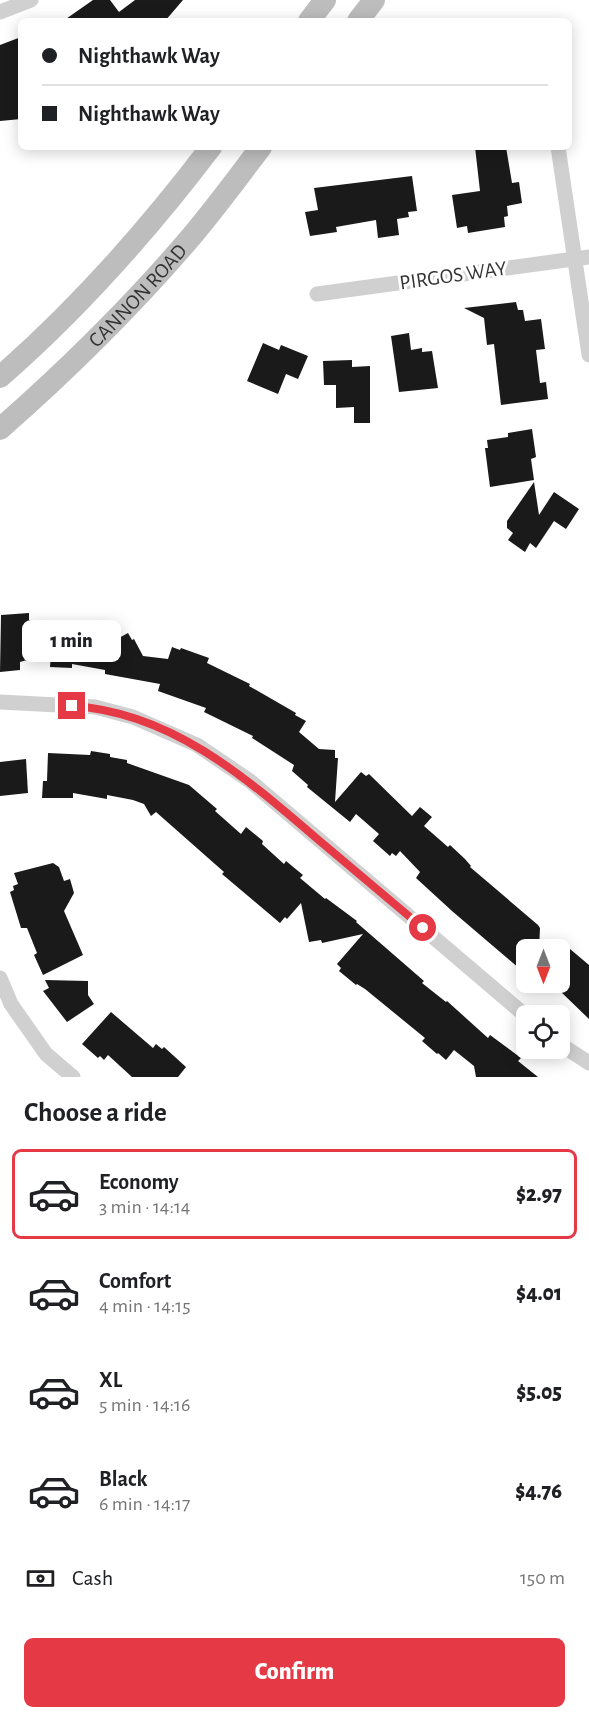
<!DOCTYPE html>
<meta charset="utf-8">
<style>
:root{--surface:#fff;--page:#f2f2f2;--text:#202124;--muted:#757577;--line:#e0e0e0;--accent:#e63946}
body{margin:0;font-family:"Alegreya Sans",sans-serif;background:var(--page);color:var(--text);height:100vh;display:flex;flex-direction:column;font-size:22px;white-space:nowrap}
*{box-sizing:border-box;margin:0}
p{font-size:20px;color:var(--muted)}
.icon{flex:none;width:33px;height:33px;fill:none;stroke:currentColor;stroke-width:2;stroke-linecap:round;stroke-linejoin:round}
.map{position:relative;height:1077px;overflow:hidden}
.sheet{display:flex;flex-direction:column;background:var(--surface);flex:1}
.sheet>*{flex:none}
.guide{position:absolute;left:18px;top:18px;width:554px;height:132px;border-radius:9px;box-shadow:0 3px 15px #0003;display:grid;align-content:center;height:132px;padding:0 24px;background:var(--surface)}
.needle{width:39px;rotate:180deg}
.fabs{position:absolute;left:516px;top:939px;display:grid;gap:12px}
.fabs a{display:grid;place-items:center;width:54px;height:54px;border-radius:9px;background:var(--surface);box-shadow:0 3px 15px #0003;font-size:30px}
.end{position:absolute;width:27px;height:27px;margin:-14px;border:8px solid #e63946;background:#fff;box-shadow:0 0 0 3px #fff}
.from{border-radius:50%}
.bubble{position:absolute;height:42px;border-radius:9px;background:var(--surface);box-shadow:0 3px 15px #0003;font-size:20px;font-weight:800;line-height:42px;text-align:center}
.guide b{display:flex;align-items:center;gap:21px;height:57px;font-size:22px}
.guide b+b{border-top:2px solid var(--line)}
.guide i{width:15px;height:15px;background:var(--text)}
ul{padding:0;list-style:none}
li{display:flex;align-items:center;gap:18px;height:90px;margin:0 12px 9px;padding:0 12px;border:3px solid transparent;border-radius:9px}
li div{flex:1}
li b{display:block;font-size:22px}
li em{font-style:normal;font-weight:800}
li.selected{border-color:var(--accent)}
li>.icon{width:54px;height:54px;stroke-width:1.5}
h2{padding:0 24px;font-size:27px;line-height:72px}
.pay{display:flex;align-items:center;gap:15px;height:66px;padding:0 24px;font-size:22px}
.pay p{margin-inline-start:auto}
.button{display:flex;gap:12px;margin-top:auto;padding:12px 24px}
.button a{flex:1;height:69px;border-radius:9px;background:var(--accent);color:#fff;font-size:24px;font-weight:800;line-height:69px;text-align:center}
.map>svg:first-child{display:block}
</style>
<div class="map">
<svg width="589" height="1077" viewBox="0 0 589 1077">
<rect width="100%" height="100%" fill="#fff"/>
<g fill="#1a1a1a">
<polygon points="93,0 110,0 119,12 135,0 183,0 165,21 63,21"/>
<polygon points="21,37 21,119 0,121 0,45"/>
<polygon points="475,147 506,147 512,183 519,182 522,203 507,206 508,216 504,217 505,227 468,233 467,226 457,228 452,195 480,191"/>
<polygon points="412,176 417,211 408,212 409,217 397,219 399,235 378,238 376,220 336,227 337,232 310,236 305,212 318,210 314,188"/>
<polygon points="516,302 518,310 523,310 525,321 541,319 545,349 536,350 540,383 546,382 548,399 501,405 494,344 487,345 484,318 464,308"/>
<polygon points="409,333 411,350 422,348 422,352 432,351 438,388 399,392 391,336"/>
<polygon points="263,343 279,350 281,345 308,356 298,379 286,374 278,394 247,381"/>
<polygon points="352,360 352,367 370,366 370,423 354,423 354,407 336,408 336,385 324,385 323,361"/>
<polygon points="532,429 536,457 531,459 534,480 490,487 485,448 488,448 487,440 508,437 508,433"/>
<polygon points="534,482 539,515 554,492 579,509 566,529 554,521 536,548 530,543 525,552 508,540 513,533 507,528 507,521"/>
<polygon points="29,613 29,620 79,621 79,624 89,624 89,635 117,639 128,633 132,640 134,639 143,656 168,659 172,647 180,650 181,648 209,658 207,663 250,684 249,686 296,713 295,715 306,721 299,732 319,749 335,750 335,758 338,758 335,802 361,772 366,776 369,774 412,816 420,807 432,817 424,826 448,847 450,845 465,859 471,866 470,867 538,925 540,928 539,950 526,950 526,974 452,911 416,878 420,872 400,851 396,856 392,853 390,856 373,841 379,834 356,814 350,822 307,787 308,785 292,771 294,765 252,738 253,736 204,712 206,708 158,691 160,684 105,674 105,670 72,664 72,668 50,667 51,653 20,662 20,670 0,672 1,615"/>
<polygon points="91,751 110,754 110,757 127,760 127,763 189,785 217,809 215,811 241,834 246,827 263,841 262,844 284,864 286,861 303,875 300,878 325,899 326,898 357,921 356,922 424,981 422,983 446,1002 447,1001 488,1038 490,1035 521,1058 518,1061 538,1077 476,1077 474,1066 454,1050 446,1060 438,1053 437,1054 422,1041 425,1038 365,989 357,984 356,985 339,971 341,968 337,964 363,934 322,943 321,940 309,942 301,903 287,919 285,917 280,923 222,874 224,872 156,812 151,816 144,804 133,800 107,795 107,799 73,793 73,798 42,798 43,781 47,781 48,753 90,755"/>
<polygon points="26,759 28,793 0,796 0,762"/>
<polygon points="53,863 59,867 64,881 70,879 74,893 64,911 83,955 43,975 34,955 37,953 27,928 21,928 10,892 14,890 13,886 18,884 14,873"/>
<polygon points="560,944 568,951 570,949 589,965 589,1019 560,991"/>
<polygon points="45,980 88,981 88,995 94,1004 67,1022 43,991 49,988"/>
<polygon points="111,1012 153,1048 156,1044 162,1049 164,1047 186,1067 178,1077 132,1077 108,1055 104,1060 100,1056 98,1058 82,1044"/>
</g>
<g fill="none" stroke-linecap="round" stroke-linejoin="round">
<g stroke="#d0d0d0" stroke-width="15">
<polyline points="0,12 31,0"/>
<polyline points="558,147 589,355"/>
<polyline points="317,294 589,257"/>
<polyline points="0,702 95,707 133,717 197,745 250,781 526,1016"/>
<polyline points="0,978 11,1004 46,1054 73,1077"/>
<polyline points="560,1044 589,1063"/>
</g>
<g stroke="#bdbdbd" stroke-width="22">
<polyline points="309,21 325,0"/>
<polyline points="358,21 374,0"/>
<path d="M0 377C79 308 148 230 211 147"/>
<path id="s1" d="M0 429C66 371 128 310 185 244 212 213 236 180 261 147"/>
</g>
</g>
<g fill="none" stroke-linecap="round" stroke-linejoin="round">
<path stroke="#e63946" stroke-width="8" d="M72 706C170 712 244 776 315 837 351 867 387 898 423 928"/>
</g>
<g text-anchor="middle" stroke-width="6" stroke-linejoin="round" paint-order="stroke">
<g font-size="21" fill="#333" stroke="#fff">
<text transform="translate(453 275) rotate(-8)" y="7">PIRGOS WAY</text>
<text dy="7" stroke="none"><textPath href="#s1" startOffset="192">CANNON ROAD</textPath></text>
</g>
</g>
</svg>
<div class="fabs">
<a><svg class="needle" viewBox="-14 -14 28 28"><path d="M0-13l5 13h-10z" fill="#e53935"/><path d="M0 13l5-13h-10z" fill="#757577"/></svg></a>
<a><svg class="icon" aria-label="locate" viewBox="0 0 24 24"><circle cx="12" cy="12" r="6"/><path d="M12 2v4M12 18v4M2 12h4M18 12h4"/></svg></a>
</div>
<i class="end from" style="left:423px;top:928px"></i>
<i class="end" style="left:72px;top:706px"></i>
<div class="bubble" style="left:22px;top:620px;width:99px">1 min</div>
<div class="guide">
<b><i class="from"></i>Nighthawk Way</b>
<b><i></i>Nighthawk Way</b>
</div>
</div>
<section class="sheet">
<h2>Choose a ride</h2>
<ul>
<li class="selected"><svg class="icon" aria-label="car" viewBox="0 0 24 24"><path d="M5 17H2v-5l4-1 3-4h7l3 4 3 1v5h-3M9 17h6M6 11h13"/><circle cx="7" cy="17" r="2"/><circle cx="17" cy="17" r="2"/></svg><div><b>Economy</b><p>3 min · 14:14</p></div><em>$2.97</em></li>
<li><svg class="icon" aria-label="car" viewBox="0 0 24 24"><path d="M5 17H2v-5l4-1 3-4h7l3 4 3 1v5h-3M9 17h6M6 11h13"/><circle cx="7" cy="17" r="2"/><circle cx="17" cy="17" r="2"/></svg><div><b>Comfort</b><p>4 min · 14:15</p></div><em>$4.01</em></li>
<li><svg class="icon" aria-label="car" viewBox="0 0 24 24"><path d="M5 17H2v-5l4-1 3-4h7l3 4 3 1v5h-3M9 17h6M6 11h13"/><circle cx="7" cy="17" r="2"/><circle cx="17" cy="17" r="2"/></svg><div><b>XL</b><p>5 min · 14:16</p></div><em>$5.05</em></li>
<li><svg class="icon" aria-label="car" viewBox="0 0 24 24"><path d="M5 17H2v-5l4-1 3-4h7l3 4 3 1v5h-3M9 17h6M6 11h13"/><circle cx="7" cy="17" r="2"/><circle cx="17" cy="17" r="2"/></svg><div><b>Black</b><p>6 min · 14:17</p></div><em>$4.76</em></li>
</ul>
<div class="pay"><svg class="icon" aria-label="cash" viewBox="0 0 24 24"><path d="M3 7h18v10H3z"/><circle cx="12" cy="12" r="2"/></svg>Cash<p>150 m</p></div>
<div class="button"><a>Confirm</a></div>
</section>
